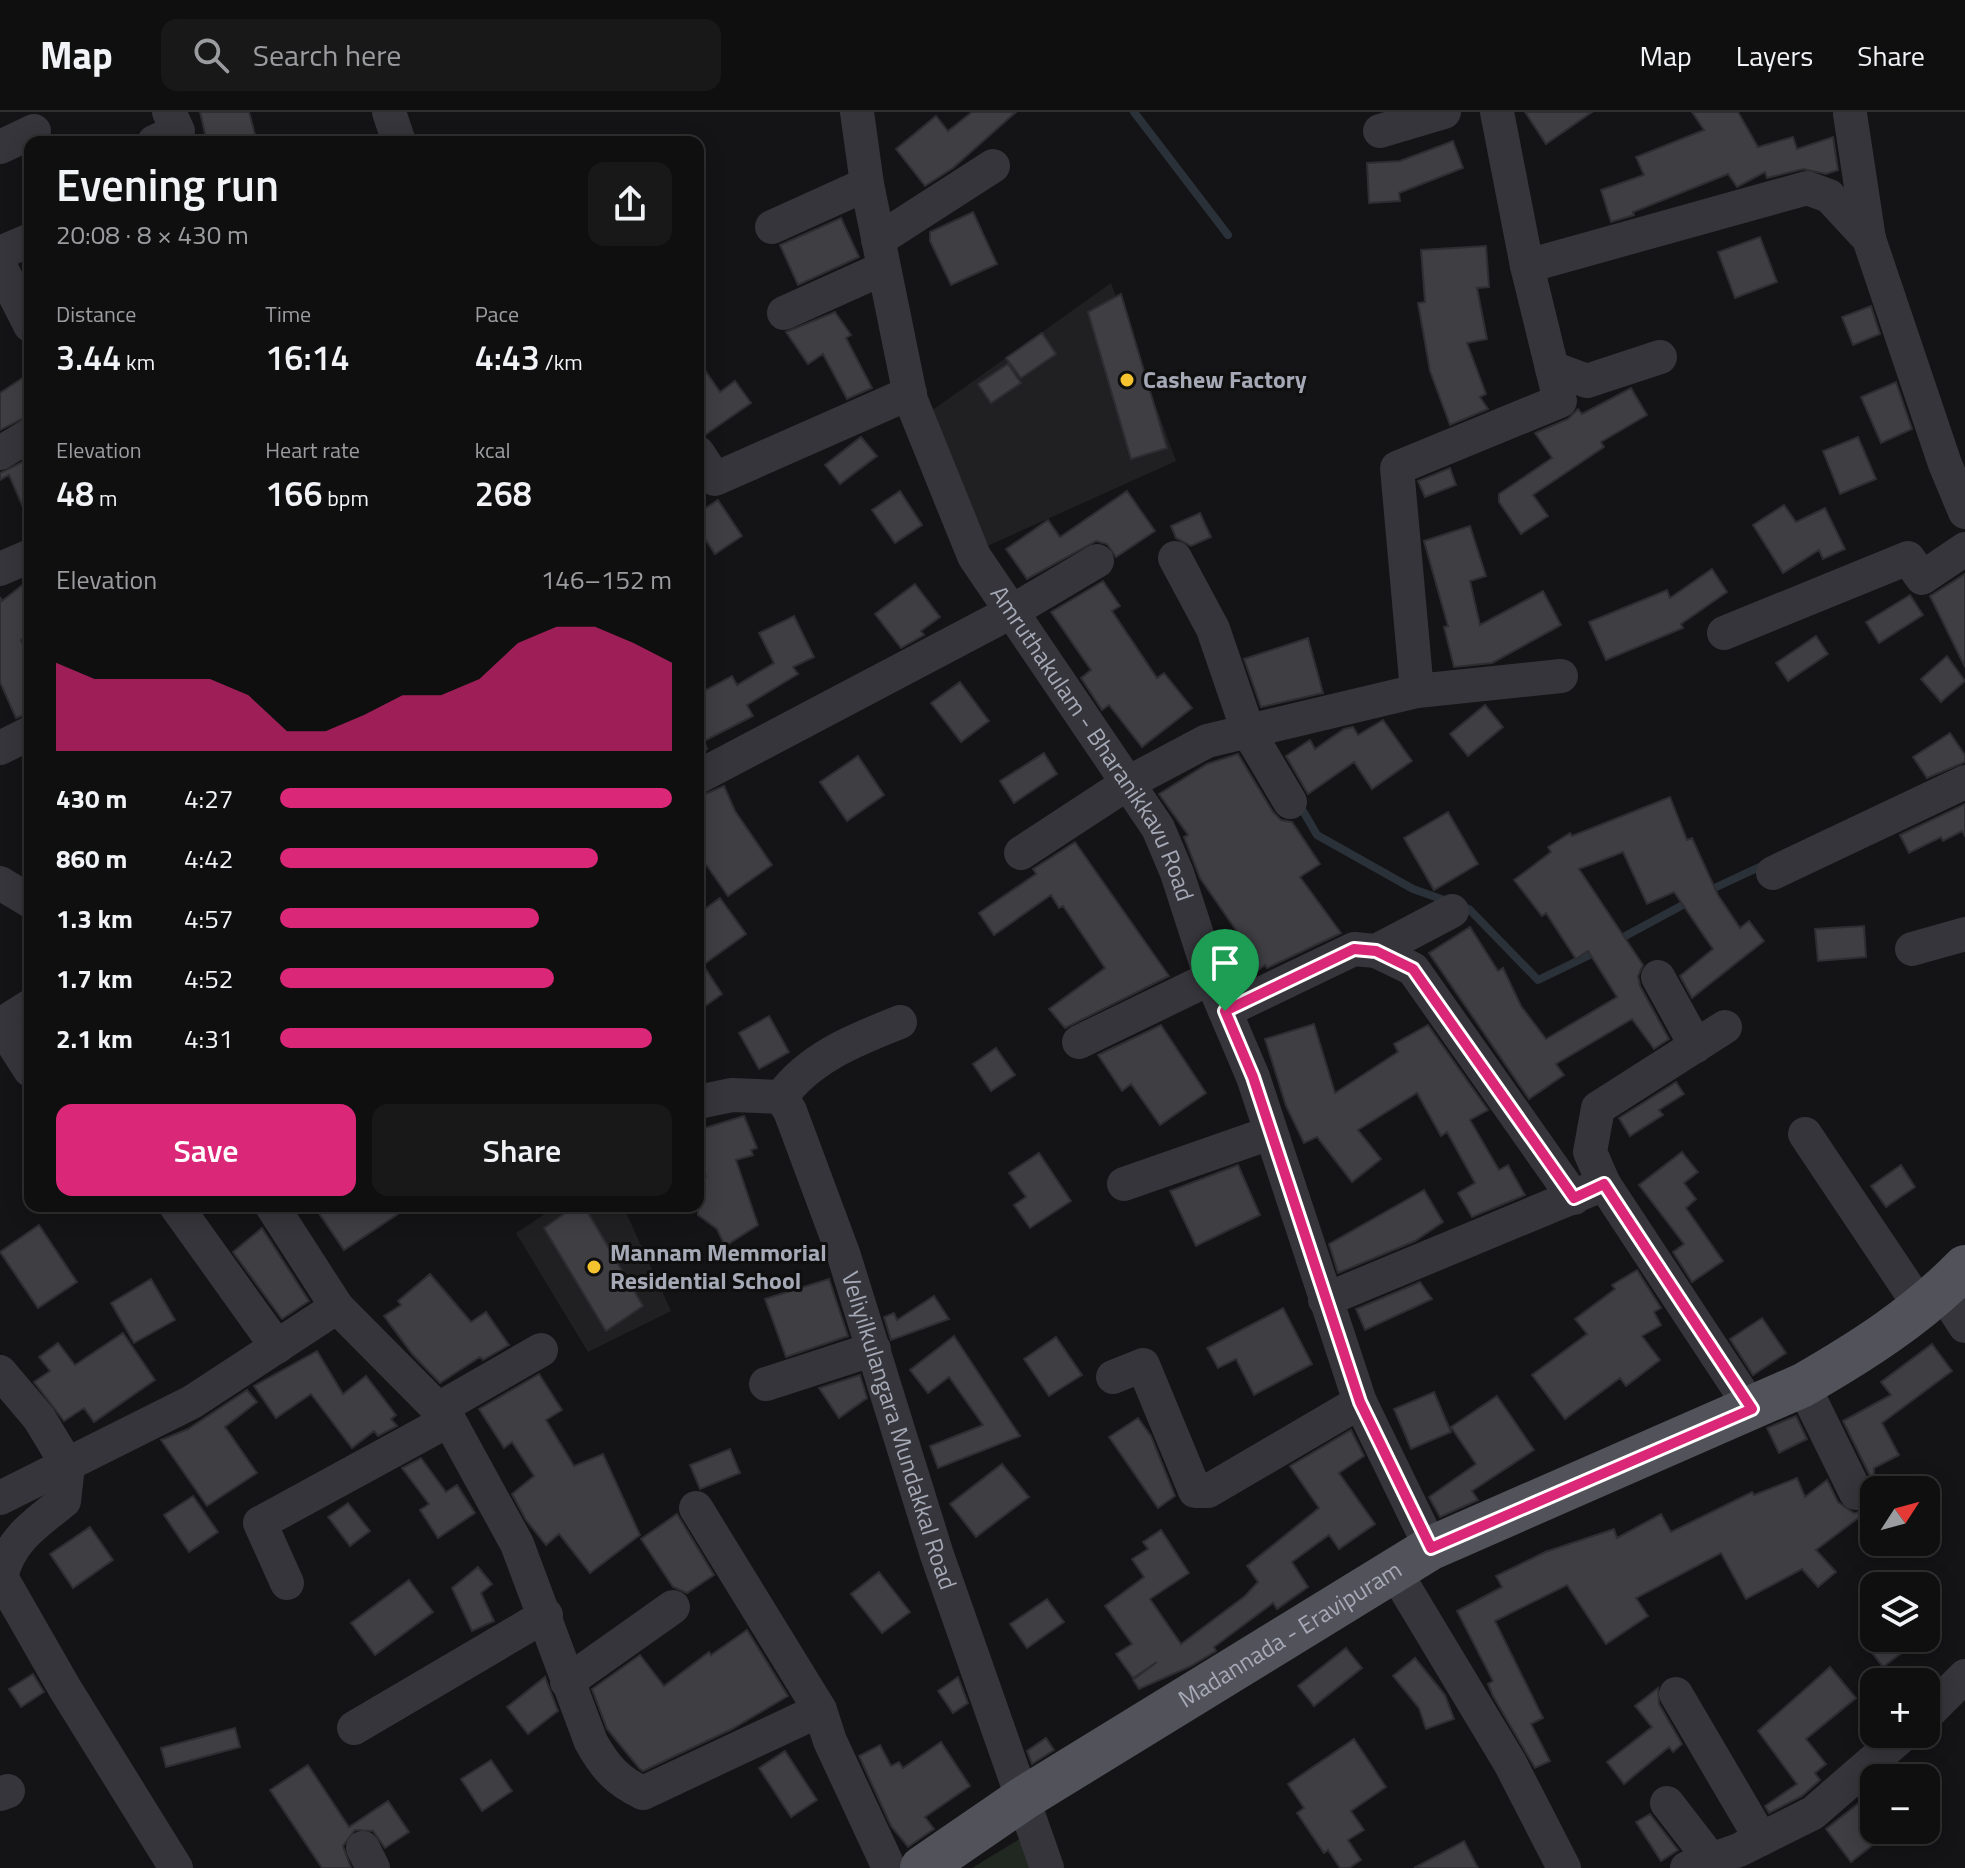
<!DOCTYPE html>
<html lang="en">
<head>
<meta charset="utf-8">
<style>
	:root { --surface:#0f0f10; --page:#181819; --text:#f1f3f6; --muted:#9b9c9f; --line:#2f2f30; --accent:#db2777 }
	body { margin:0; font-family:"Titillium Web",sans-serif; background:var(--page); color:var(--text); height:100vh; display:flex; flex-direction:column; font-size:30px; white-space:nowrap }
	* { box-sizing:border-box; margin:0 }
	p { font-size:26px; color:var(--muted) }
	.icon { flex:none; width:44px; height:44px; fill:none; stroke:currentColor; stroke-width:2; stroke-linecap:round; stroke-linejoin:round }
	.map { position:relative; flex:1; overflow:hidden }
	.panel { position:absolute; left:24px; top:24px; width:680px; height:1076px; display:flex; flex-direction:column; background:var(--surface); border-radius:16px; box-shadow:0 4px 20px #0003,0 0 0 2px var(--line) }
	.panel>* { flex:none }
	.needle { width:52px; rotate:54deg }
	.tools { position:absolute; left:1860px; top:1364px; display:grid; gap:16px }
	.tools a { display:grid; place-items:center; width:80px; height:80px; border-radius:16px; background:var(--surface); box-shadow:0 4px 20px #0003,0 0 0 2px var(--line); font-size:40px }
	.pin { position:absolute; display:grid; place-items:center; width:68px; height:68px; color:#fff; margin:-82px -34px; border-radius:50% 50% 50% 0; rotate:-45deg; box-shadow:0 0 8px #0007 }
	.pin .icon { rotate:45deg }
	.round { display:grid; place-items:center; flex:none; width:84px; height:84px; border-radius:16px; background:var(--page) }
	.overview { display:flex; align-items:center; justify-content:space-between; height:136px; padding:0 32px }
	h1 { font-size:44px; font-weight:600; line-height:60px }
	.stats { display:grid; grid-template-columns:repeat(3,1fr); gap:12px; height:136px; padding:8px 32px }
	.stats div { display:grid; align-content:center }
	.stats b { font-size:34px; font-weight:600 }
	.stats small { font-size:22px; font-weight:400 }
	.stats p { font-size:22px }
	.chart { height:224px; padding:16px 32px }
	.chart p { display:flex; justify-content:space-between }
	.chart svg { width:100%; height:144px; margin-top:8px; fill:var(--accent); opacity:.7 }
	.primary-button { display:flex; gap:16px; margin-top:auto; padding:16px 32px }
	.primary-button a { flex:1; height:92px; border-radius:16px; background:var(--accent); color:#fff; font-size:32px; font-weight:600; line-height:92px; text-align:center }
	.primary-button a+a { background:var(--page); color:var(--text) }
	ul { padding:0 32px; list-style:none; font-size:26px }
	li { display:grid; grid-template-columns:128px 96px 1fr; align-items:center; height:60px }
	li i { height:20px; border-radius:10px; background:var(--accent) }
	header { display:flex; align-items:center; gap:48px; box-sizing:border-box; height:112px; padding:0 40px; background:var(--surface); border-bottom:2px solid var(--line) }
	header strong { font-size:38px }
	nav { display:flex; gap:44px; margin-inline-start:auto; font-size:28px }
	.search { width:560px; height:72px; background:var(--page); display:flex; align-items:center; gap:20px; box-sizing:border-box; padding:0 28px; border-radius:16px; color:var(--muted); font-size:30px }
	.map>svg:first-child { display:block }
	.built { fill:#202022 }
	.green { fill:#202821 }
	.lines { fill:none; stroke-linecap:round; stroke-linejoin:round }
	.stream { stroke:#2a3139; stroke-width:8 }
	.building { fill:#3e3e43; stroke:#2e2e32; stroke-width:2 }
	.minor { stroke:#35353b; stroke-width:34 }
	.major { stroke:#51525a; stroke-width:44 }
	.route-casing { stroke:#fff; stroke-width:16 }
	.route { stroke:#db2777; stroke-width:10 }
	.poi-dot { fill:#f4c32d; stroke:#0f0f10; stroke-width:3 }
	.labels { text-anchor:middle; stroke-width:6; stroke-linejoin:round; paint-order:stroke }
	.poi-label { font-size:24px; font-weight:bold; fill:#a5a9b6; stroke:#0f0f10; text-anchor:start }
	.street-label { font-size:24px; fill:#a5a9b6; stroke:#0f0f10 }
</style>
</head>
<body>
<header>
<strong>Map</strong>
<div class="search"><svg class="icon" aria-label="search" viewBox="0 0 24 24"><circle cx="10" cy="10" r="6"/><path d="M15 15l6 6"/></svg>Search here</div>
<nav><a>Map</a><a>Layers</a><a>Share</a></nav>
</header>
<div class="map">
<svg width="1965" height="1756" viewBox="0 0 1965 1756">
	<rect width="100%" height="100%" fill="#141416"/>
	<path class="built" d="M1111 171 1176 349 983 436 927 302Z
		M557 1094H623L671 1199 588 1240 516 1121Z"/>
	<path class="green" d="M1026 1723 1047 1756H972Z"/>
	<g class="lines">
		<path class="stream" d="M1134 0 1228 123
			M1299 692 1317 723 1413 777 1447 789
			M1708 779 1768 751
			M1460 794 1469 797 1538 868 1598 839
			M1616 829 1692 788"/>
	</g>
	<path class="building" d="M200 0H249L257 30H207Z
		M972 0H1016L953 56 925 74 896 37 936 4 948 19Z
		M1525 0H1592L1546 32Z
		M1692 0H1738L1758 35 1793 25 1797 37 1833 25 1838 58 1826 62 1803 57 1767 66 1765 60 1737 75 1728 62 1633 100 1634 103 1611 110 1601 78 1644 63 1636 45 1704 18Z
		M1453 29 1463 56 1399 81 1400 89 1369 91 1367 51 1400 49Z
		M973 100 997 152 951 173 930 129V120Z
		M841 106 859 145 798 173 780 133Z
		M1760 125 1777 170 1735 186 1718 140Z
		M1486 134 1489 175 1477 176 1487 227 1467 231 1486 282 1480 285 1488 297 1450 313 1430 259 1418 191 1425 190 1421 138Z
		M1121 182 1167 336 1131 347 1088 200Z
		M1871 194 1880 222 1853 233 1842 205Z
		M835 200 851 223 846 226 872 276 847 287 823 242 808 252 786 220Z
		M1042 221 1056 242 1021 266 1006 246Z
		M698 248 720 280 735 269 751 291 705 323 698 321Z
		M1008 252 1021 271 991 291 978 272Z
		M30 261V303L0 318V281Z
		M1896 270 1912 317 1881 331 1861 285Z
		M1631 276 1647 303 1601 330 1604 335 1533 383 1548 404 1521 422 1499 390V382L1552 346 1535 321 1568 307 1578 297 1582 302Z
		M861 325 877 344 840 372 825 353Z
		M1858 325 1876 367 1840 382 1823 339Z
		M30 346V411L9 363 0 368V361Z
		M1450 356 1456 373 1425 385 1418 369Z
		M900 379 922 413 895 431 872 398Z
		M1127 379 1155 419 1116 445 1107 432 1096 429 1027 467 1006 437 1048 408 1060 425Z
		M718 388 742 424 715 442 698 416V401Z
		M1784 393 1796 410 1825 396 1845 437 1823 447 1819 438 1783 461 1753 413Z
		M1200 401 1211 425 1191 434 1176 426 1171 414Z
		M1470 414 1486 464 1470 469 1480 513 1543 479 1561 513 1492 551 1454 555 1444 515 1448 514 1424 429Z
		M1712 457 1727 480 1681 512 1683 516 1606 548 1589 510 1667 478 1670 486Z
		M1965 462V555L1930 484Z
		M30 467V521L21 528 30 548V601L16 606 0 570V485L2 489Z
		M1103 469 1120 494 1112 499 1157 566 1164 561 1192 596 1142 635 1109 593 1102 598 1081 566 1091 558 1051 500Z
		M915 472 940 505 921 519 924 523 901 536 875 502Z
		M1910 483 1923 503 1879 531 1866 510Z
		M794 504 814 545 793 555 798 562 747 593 753 604 704 629 707 637 698 642V582L732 564 737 573 774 551 759 521Z
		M1816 524 1828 542 1788 569 1776 551Z
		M1308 526 1323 581 1261 595 1244 547Z
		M1947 544 1965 569 1941 590 1921 567Z
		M960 570 989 609 961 630 931 591Z
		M1485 593 1503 615 1468 644 1450 622Z
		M1383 608 1412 649 1372 677 1354 650 1308 682 1286 644 1310 628 1315 637 1344 617 1353 615 1358 623Z
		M1950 621 1965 643V650L1927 666 1913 645Z
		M1044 641 1057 662 1014 691 1000 669Z
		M1238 642 1273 700 1281 708 1292 710 1320 752 1300 765 1341 821 1267 856 1265 853 1247 866 1225 836 1240 824 1200 766 1184 725 1188 723 1159 682 1207 652Z
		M858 644 884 683 847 709 820 670Z
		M724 674 735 699 772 753 728 784 698 741V685Z
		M1670 685 1687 728 1692 726 1718 783 1740 816 1749 809 1764 829 1692 886 1680 864 1713 837 1674 780 1647 792 1623 740 1579 757 1643 853 1638 864 1640 874 1669 927 1654 937 1632 907 1556 952 1564 963 1529 987 1429 841 1470 815 1498 859 1503 856 1521 894 1546 927 1617 885 1588 839 1576 847 1546 801 1542 804 1514 768 1551 740 1548 735 1570 721 1572 724Z
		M1965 692V724L1962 719 1943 729 1941 725 1909 741 1900 723Z
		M1448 700 1478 752 1434 778 1404 726Z
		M1075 730 1169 864 1065 916 1049 897 1105 856 1063 794 1059 796 1051 783 994 823 979 801 1036 762 1033 757Z
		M720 786 746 822 703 853 722 882 698 899V802Z
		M1864 814 1866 845 1818 849 1815 817Z
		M769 904 789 940 759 957 739 921Z
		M1314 912 1335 981 1398 940 1394 932 1428 913 1488 998 1470 1008 1499 1058 1508 1053 1525 1083 1472 1105 1458 1081 1475 1071 1447 1020 1441 1024 1417 981 1358 1018 1381 1047 1352 1070 1317 1025 1304 1031 1286 994 1265 927Z
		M1161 913 1206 981 1160 1013 1131 972 1122 979 1098 943Z
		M996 936 1015 963 991 979 973 952Z
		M1676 970 1684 982 1659 998 1663 1003 1630 1024 1619 1006Z
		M744 1004 757 1036 751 1038 753 1043 736 1048 758 1113 725 1134 717 1117 698 1103V1068L706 1065 698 1039V1018Z
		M1682 1040 1698 1060 1684 1071 1696 1087 1686 1096 1723 1149 1692 1170 1673 1140 1684 1132 1639 1073Z
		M1039 1041 1071 1089 1030 1116 1014 1093 1026 1085 1009 1061Z
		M1238 1053 1260 1103 1196 1134 1170 1079Z
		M1901 1053 1915 1075 1886 1095 1871 1074Z
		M1424 1078 1443 1110 1415 1129 1338 1161 1329 1132Z
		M314 1094H410L344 1138Z
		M575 1094H584L643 1194 606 1219 544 1116Z
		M39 1113 77 1170 38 1196 0 1140Z
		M262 1116 309 1189 282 1207 233 1140Z
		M1637 1158 1661 1196 1654 1200 1661 1213 1642 1224 1660 1248 1626 1274 1620 1266 1565 1307 1532 1263 1587 1222 1575 1207 1615 1177 1612 1173Z
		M430 1162 471 1210 486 1200 509 1233 483 1248 480 1245 440 1271 413 1243 384 1204 401 1193 398 1189Z
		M151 1167 175 1208 134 1231 111 1191Z
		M829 1167 848 1224 786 1245 765 1187Z
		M1420 1170 1432 1187 1365 1218 1356 1197Z
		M934 1184 949 1207 891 1228 884 1205 894 1201 897 1208Z
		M1283 1196 1312 1252 1254 1283 1236 1247 1218 1256 1207 1236Z
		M1762 1206 1786 1241 1753 1263 1730 1227Z
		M123 1221 155 1268 94 1310 84 1296 64 1309 34 1270 50 1259 39 1245 58 1231 75 1253Z
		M954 1224 1020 1324 938 1356 930 1334 983 1313 949 1265 928 1281 910 1258Z
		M1056 1225 1082 1263 1049 1284 1024 1247Z
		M1932 1232 1952 1259 1882 1311 1899 1343 1874 1356V1372L1843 1309 1891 1283 1881 1270Z
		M317 1239 343 1282 366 1264 396 1303 391 1307 397 1314 378 1324 374 1319 352 1336 311 1282 276 1306 254 1274Z
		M539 1262 562 1298 546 1308 574 1354 603 1342 640 1423 590 1461 559 1422 546 1433 526 1408 512 1382 534 1364 512 1330 504 1336 479 1297Z
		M860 1263 867 1286 839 1306 819 1276Z
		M247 1278 257 1290 225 1315 257 1361 207 1394 161 1328 188 1317Z
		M1434 1280 1451 1320 1411 1337 1394 1297Z
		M1497 1284 1534 1338 1472 1379 1478 1388 1440 1405 1429 1385 1476 1352 1451 1315Z
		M1796 1304 1807 1327 1779 1341 1767 1316Z
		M1138 1306 1151 1324 1175 1384 1158 1396 1109 1325Z
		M1351 1318 1364 1344 1339 1361 1375 1412 1339 1437 1329 1423 1292 1450 1308 1475 1277 1497 1273 1491 1214 1535 1216 1539 1191 1554 1139 1577 1133 1568 1157 1550 1133 1566 1116 1542 1132 1532 1105 1494 1144 1465 1132 1447 1148 1437 1143 1430 1161 1418 1189 1461 1150 1487 1181 1532 1245 1484 1258 1470 1247 1454 1319 1396 1290 1354Z
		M730 1337 740 1361 700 1377 690 1353Z
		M421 1346 446 1380 457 1373 475 1401 438 1426 420 1398 429 1392 402 1356Z
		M1002 1352 1029 1385 976 1425 950 1392Z
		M1797 1366 1805 1385 1827 1368 1838 1390 1854 1401 1865 1399 1874 1388V1394L1816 1438 1836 1460 1818 1475 1802 1457 1746 1487 1721 1441 1636 1486 1648 1504 1606 1532 1567 1473 1495 1509 1543 1606 1531 1612 1550 1649 1535 1656 1493 1584 1488 1572 1493 1569 1457 1499 1502 1475 1496 1464 1545 1440 1614 1417 1617 1426 1661 1402 1671 1420 1752 1380 1754 1383Z
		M193 1384 218 1420 189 1440 164 1403Z
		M348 1391 370 1419 350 1434 328 1405Z
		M677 1402 714 1463 687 1481 673 1475 641 1427Z
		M90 1415 113 1448 73 1476 50 1442Z
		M478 1455 492 1472 481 1481 494 1509 472 1519 452 1476Z
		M879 1460 910 1500 882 1521 851 1482Z
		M409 1468 433 1500 375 1543 351 1511Z
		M1047 1487 1064 1510 1027 1536 1010 1512Z
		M747 1518 788 1584 732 1617 643 1659 639 1656 607 1617 592 1577 640 1543 664 1574 709 1540 711 1543Z
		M1861 1526H1921L1883 1555Z
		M1346 1536 1362 1556 1314 1594 1298 1574Z
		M1415 1546 1445 1583 1454 1607 1426 1617 1419 1596 1393 1564Z
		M1830 1555 1856 1586 1806 1627 1826 1652 1815 1661 1820 1668 1802 1684 1769 1701 1765 1694 1797 1672 1758 1619Z
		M33 1562 44 1580 21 1595 9 1577Z
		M545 1565 558 1599 528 1622 507 1595Z
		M958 1565 968 1591 953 1601 938 1579Z
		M1658 1576 1659 1592 1682 1632 1673 1640 1669 1635 1624 1672 1607 1650 1652 1615 1635 1594Z
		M235 1616 240 1635 166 1655 161 1636Z
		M1046 1626 1054 1638 1032 1652 1027 1639Z
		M1354 1627 1386 1675 1351 1699 1364 1718 1348 1728 1361 1748 1349 1756H1340L1328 1738 1324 1741 1297 1701 1304 1696 1288 1672Z
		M941 1630 970 1674 925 1705 934 1717 908 1735 891 1714 859 1644 880 1633 891 1654 899 1650 903 1656Z
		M785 1639 817 1688 791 1705 759 1656Z
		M491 1648 512 1679 482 1699 461 1667Z
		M308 1653 349 1715 388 1689 409 1720 385 1736 373 1719 355 1718 343 1734 351 1756H322L270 1678Z
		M1874 1679V1732L1851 1750 1826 1717Z
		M1650 1702 1678 1738 1661 1749 1636 1710Z
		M1464 1729 1478 1756H1414Z"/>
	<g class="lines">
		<g class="minor">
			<path d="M389 0 399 30"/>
			<path id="s1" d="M857 0 867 72 911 288 974 444 1158 716 1177 761 1211 866 1253 965 1360 1290 1431 1436"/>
			<path d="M1497 0 1527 154 1807 76 1829 84 1869 127 1945 352 1965 400"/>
			<path d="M1850 2 1869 127"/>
			<path d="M1380 19 1444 0"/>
			<path d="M154 30 178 19 169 0"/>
			<path d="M0 35 34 19"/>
			<path d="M772 115 867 72"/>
			<path d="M878 128 993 54"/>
			<path d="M0 141 30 128"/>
			<path d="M0 154 30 213"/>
			<path d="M784 201 884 156"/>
			<path d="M1552 256 1587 269 1660 245"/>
			<path d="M0 341 30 323"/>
			<path d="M698 341 715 367 910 281"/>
			<path d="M1175 446 1213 517 1248 619 1290 690"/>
			<path d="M0 457 30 444"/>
			<path d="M1724 521 1908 446 1922 466 1965 437"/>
			<path d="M1417 579 1561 564"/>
			<path d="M0 636 30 621"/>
			<path d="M698 665 1011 500 1097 449"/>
			<path d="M1021 741 1128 671 1207 629 1417 579 1397 356 1560 289 1527 154"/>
			<path d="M1773 761 1965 670"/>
			<path d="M0 771 30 789"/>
			<path d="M1912 837 1965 822"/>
			<path d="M1376 839 1452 799"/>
			<path d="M1658 865 1696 934"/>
			<path d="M1225 899 1354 837 1376 839 1413 857 1574 1086"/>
			<path d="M0 913 30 894"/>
			<path d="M1 913 30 958"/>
			<path d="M1079 930 1211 866"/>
			<path d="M781 985C810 945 855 928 900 910"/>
			<path id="s2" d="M698 990 732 983 781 985 790 999 844 1144 937 1443 1047 1756"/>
			<path d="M1805 1022 1922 1197"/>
			<path d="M1124 1072 1270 1021"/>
			<path d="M1604 1072 1590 1040 1598 996 1725 915"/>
			<path d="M176 1094 277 1235"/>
			<path d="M272 1094 337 1195 449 1308 517 1432 591 1630C605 1655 617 1669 643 1681L820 1598 830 1629 889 1756"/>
			<path d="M1942 1178 1965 1214"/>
			<path d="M1325 1188 1604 1072 1752 1297"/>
			<path d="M0 1260 39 1306 68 1354 64 1389C35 1412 10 1428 1 1465L64 1575 176 1756"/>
			<path d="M1113 1265 1143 1253 1195 1379H1208L1360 1290"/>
			<path d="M766 1272 874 1237"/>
			<path d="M1803 1273 1856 1381"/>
			<path d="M440 1296 541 1238"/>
			<path d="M0 1386 192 1290 337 1195"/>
			<path d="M696 1396 820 1598"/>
			<path d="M1394 1458 1510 1651 1564 1756"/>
			<path d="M287 1471 260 1411 449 1308"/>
			<path d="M567 1570 673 1495"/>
			<path d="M1676 1582 1761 1727"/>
			<path d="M1926 1603 1965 1564"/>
			<path d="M354 1616 546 1503"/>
			<path d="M0 1682 8 1679"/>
			<path d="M1667 1691 1711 1748"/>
			<path d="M363 1736 373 1756"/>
			<path d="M1687 1756 1739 1738 1813 1701 1904 1622"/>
		</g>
		<path class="major" id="s3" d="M922 1756 1024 1686 1431 1436 1803 1273C1862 1239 1917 1204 1965 1155"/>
	</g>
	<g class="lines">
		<g class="route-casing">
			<path id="route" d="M1354 837 1376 839 1413 857 1574 1086 1604 1072 1752 1297 1431 1436 1360 1290 1253 965 1225 899Z"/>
		</g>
		<use href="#route" class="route"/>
	</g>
	<g class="poi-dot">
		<circle cx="1127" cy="268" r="8"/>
		<circle cx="594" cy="1155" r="8"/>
	</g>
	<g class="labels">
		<g class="poi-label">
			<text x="1143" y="276">Cashew Factory</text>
			<text x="610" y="1149">Mannam Memmorial<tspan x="610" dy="28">Residential School</tspan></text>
		</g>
		<g class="street-label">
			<text dy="8" stroke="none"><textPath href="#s1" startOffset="684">Amruthakulam - Bharanikkavu Road</textPath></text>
			<text dy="8" stroke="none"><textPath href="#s2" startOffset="438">Veliyilkulangara Mundakkal Road</textPath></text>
			<text dy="8" stroke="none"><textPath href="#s3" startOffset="436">Madannada - Eravipuram</textPath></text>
		</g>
	</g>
</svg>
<div class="tools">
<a><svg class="needle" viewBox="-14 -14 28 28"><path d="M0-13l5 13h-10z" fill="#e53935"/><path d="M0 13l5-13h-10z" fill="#9b9c9f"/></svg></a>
<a><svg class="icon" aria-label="layers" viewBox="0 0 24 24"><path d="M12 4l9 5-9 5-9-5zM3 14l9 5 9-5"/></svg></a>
<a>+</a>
<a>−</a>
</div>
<div class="pin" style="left:1225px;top:899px;background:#1e9e55"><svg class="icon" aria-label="arrive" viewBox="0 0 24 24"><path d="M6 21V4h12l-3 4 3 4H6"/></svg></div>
<section class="panel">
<div class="overview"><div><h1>Evening run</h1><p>20:08 · 8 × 430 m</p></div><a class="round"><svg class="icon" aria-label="share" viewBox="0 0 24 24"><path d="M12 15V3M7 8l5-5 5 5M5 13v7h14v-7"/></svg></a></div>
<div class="stats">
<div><p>Distance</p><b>3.44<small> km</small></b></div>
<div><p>Time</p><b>16:14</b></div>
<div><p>Pace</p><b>4:43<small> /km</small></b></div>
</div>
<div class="stats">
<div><p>Elevation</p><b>48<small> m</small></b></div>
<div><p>Heart rate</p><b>166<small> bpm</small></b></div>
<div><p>kcal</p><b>268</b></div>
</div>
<div class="chart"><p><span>Elevation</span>146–152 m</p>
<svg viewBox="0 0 160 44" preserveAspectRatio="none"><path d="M0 44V17L10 22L20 22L30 22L40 22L50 27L60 38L70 38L80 33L90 27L100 27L110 22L120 11L130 6L140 6L150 11L160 17V44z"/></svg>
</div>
<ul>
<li><b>430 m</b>4:27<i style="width:100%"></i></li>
<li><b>860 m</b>4:42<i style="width:81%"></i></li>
<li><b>1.3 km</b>4:57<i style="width:66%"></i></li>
<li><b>1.7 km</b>4:52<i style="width:70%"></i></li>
<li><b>2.1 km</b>4:31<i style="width:95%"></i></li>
</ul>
<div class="primary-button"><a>Save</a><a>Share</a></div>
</section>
</div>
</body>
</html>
